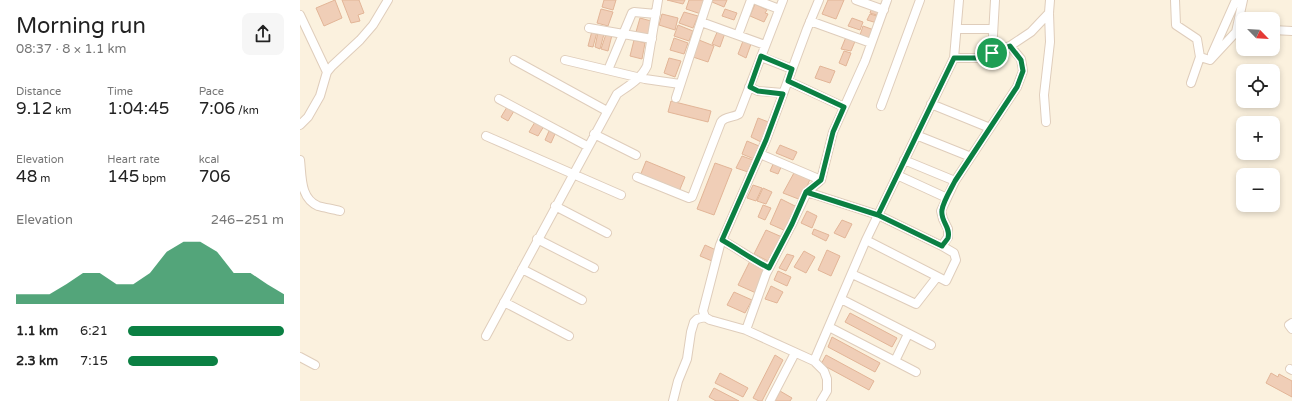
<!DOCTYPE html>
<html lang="en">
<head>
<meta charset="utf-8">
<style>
	:root { --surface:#fff; --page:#f6f6f6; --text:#222; --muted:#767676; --accent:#0b8043 }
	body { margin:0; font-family:"Varela Round",sans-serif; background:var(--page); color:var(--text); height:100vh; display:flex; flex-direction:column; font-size:15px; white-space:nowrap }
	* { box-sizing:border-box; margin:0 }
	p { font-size:13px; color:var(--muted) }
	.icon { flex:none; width:22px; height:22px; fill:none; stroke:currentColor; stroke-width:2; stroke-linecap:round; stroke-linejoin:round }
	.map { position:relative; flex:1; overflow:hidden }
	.sheet { display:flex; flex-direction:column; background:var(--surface); width:300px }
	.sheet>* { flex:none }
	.needle { width:26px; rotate:115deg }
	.fabs { position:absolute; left:936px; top:12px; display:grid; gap:8px }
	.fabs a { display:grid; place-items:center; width:44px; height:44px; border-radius:8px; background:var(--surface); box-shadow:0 2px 6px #0003; font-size:20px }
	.pin { position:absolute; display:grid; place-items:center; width:34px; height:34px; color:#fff; margin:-17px; border:2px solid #fff; border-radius:50%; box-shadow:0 1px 4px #0007 }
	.round { display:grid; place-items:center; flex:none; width:42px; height:42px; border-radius:8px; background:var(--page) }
	.overview { display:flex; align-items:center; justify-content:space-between; height:68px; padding:0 16px }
	h1 { font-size:22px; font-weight:600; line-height:30px }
	.figures { display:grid; grid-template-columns:repeat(3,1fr); gap:6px; height:68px; padding:4px 16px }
	.figures div { display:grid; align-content:center }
	.figures b { font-size:17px; font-weight:600 }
	.figures small { font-size:11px; font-weight:400 }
	.figures p { font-size:11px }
	.chart { height:112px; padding:8px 16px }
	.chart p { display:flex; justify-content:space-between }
	.chart svg { width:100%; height:72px; margin-top:4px; fill:var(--accent); opacity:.7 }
	ul { padding:0 16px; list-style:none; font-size:13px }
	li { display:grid; grid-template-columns:64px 48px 1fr; align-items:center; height:30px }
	li i { height:10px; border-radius:5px; background:var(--accent) }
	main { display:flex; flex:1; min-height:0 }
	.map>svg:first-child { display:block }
	.building { fill:#f0ceb7; stroke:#e2b597 }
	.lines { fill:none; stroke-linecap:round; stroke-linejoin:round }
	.minor-casing { stroke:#dfcdbb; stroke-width:10 }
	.minor { stroke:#fff; stroke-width:8 }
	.route-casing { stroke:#fff; stroke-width:8 }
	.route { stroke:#0b8043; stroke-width:5 }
</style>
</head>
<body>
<main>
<section class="sheet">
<div class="overview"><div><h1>Morning run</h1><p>08:37 · 8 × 1.1 km</p></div><a class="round"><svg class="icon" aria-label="share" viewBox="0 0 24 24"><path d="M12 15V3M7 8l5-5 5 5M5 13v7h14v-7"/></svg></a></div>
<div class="figures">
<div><p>Distance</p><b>9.12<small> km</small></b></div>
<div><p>Time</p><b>1:04:45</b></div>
<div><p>Pace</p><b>7:06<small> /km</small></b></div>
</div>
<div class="figures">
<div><p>Elevation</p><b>48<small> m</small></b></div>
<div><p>Heart rate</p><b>145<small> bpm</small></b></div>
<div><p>kcal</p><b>706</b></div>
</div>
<div class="chart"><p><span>Elevation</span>246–251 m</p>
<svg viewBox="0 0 160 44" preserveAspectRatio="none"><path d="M0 44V38L10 38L20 38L30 32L40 25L50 25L60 32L70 32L80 25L90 12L100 6L110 6L120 12L130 25L140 25L150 32L160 38V44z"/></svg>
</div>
<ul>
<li><b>1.1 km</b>6:21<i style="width:100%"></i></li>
<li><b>2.3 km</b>7:15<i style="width:58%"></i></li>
</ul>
</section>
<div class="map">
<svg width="992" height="401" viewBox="0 0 992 401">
	<rect width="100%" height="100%" fill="#fbf1de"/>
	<path class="building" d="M35 0 42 18 24 26 16 8Z
		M42 0H59L64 13 58 15 60 21 51 23Z
		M304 0H316L313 10 302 7Z
		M367 0H385L383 4Z
		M389 0H406L401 14 386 9Z
		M413 0H427L424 7 412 2Z
		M528 0H544L536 19 522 14Z
		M455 4 467 10 465 13 468 14 464 22 450 16Z
		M572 7 581 11 580 16 570 13Z
		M301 9 313 12 308 26 297 23Z
		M425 9 437 13 434 20 422 16Z
		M384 12 398 16 393 28 379 23Z
		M362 14 378 18 375 30 359 25Z
		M570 14 580 17 577 23 567 20Z
		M340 18 351 21 348 36 336 32Z
		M552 18 563 22 560 30 548 26Z
		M378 25 393 31 389 41 374 36Z
		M563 26 574 30 570 39 560 35Z
		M418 30 425 33 420 47 412 44Z
		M292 31 297 32 293 47 288 46Z
		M298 32 304 34 300 49 295 47Z
		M306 34 312 35 308 51 301 49Z
		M546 37 556 39 551 51 541 49Z
		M374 38 388 43 384 54 370 50Z
		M334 40 345 43 342 59 330 56Z
		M399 40 414 46 408 62 393 57Z
		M443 41 451 44 446 58 438 54Z
		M544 51 551 53 546 66 539 63Z
		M369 58 381 61 375 77 364 73Z
		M520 66 535 71 530 83 515 78Z
		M371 101 411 111 408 122 368 112Z
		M207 107 214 111 208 121 201 117Z
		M458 118 471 123 463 143 451 137Z
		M235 122 244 126 238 136 229 132Z
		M249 131 255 134 251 143 245 140Z
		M447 141 459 146 454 159 442 154Z
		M480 145 497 152 493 160 476 153Z
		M442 156 453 160 448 172 436 168Z
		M346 161 385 177 378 194 340 176Z
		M474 162 482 165 478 174 470 171Z
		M415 163 432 169 414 215 397 209Z
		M495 171 511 177 501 200 483 193Z
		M453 185 462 188 456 201 447 198Z
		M463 188 472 192 466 204 457 201Z
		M481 199 497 207 486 231 470 224Z
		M463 205 471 208 465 220 458 217Z
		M507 211 517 216 512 228 501 223Z
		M542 220 552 224 545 238 534 233Z
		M514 229 529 235 526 241 512 234Z
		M466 230 482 237 470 262 454 254Z
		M405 245 416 250 412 261 400 256Z
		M527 250 540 256 531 276 518 270Z
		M504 251 515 257 506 273 494 267Z
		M487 254 494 256 486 271 479 268Z
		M450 261 467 269 456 293 438 285Z
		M478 271 491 277 487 286 474 280Z
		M471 286 483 292 477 303 465 299Z
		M434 292 452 300 445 313 427 305Z
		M550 313 597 338 592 347 545 322Z
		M532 337 580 363 575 372 528 347Z
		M475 355 483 360 462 401H459L453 398Z
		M526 355 574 381 569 390 521 364Z
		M420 373 448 388 443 397 415 383Z
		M971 373 978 377 979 374 992 381V397L966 383Z
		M414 388 439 401H416L409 397Z
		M480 391 492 398 490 401H475Z"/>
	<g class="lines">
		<g class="minor-casing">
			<path id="minor" d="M456 0 479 9
				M519 0 507 29 466 140 420 245 403 311 405 317 410 320 446 330 514 361 524 371 527 379V391L521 401
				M556 0 584 10
				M875 0 876 25 897 39 900 57
				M0 15 27 72
				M510 21 571 43
				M401 22 465 45
				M289 28 352 39
				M657 29H693
				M973 30 992 31
				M438 35 451 0
				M692 53 710 46
				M912 54 936 0
				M461 57 492 69
				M654 58 659 0
				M214 60 307 111
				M265 60 345 79 380 84
				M308 70 332 13 334 12 356 14
				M488 81 544 107
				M891 83 900 57 910 60 936 32 943 0
				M449 87 458 91 483 93
				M376 98 408 0
				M199 99 287 146
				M631 104 690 128
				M581 106 620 0
				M746 122 744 95 750 42 749 13 750 0
				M0 125 8 117 20 96 27 72 32 66 60 40 73 25 88 0
				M294 134 336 155
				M616 135 671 157
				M186 136 321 195
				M460 154 521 180
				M0 160C2 177 0 198 18 206 25 208 33 209 40 211
				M604 160 655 181
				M597 175 647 198
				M337 177 389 198 392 197 421 122C425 116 433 118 439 114L483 0
				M507 192 578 215 642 246 648 237V229L643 219 641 211 647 198 655 181 717 87 723 71 721 59 710 46 731 32 749 13
				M255 206 307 233
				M237 239 294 268
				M422 240C438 249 453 260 469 268
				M566 240 646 281 656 260 654 253 642 246
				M222 269 282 300
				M552 274 616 304 637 277
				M541 299 631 345
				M204 302 269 336
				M992 323 989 325 992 329
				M529 327 616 372
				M446 330 466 274 492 224 507 192 521 180 533 132 565 61 587 0
				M186 336 317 94C328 86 341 79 347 66L358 0
				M0 357 15 365
				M514 361 566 240 654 58H676L692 53 695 0
				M595 361 608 334
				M990 369 992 370
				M373 401 378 381 387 359 391 332 394 322 397 319 405 317
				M470 401 495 353"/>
		</g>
		<use href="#minor" class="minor"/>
	</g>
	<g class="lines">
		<g class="route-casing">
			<path id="route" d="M692 53 676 58H654L578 215 506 192 521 180 533 132 544 107 488 81 492 69 461 56 450 87 458 91 483 94 466 140 422 240C438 249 453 260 469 268L492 224 506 192 578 215 642 246C644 243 647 240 648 238 651 227 640 221 642 210 643 202 651 189 655 181L717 87 723 71 721 60 710 46 692 53"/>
		</g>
		<use href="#route" class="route"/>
	</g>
</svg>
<div class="fabs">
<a><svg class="needle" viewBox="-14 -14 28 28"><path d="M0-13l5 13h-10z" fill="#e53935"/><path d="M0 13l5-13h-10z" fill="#767676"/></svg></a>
<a><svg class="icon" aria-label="locate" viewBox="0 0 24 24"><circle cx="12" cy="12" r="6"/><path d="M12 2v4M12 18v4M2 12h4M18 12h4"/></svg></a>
<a>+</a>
<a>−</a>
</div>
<div class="pin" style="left:692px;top:53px;background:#1e9e55"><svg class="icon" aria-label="arrive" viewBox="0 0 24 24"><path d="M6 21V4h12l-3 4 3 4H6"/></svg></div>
</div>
</main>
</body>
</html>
